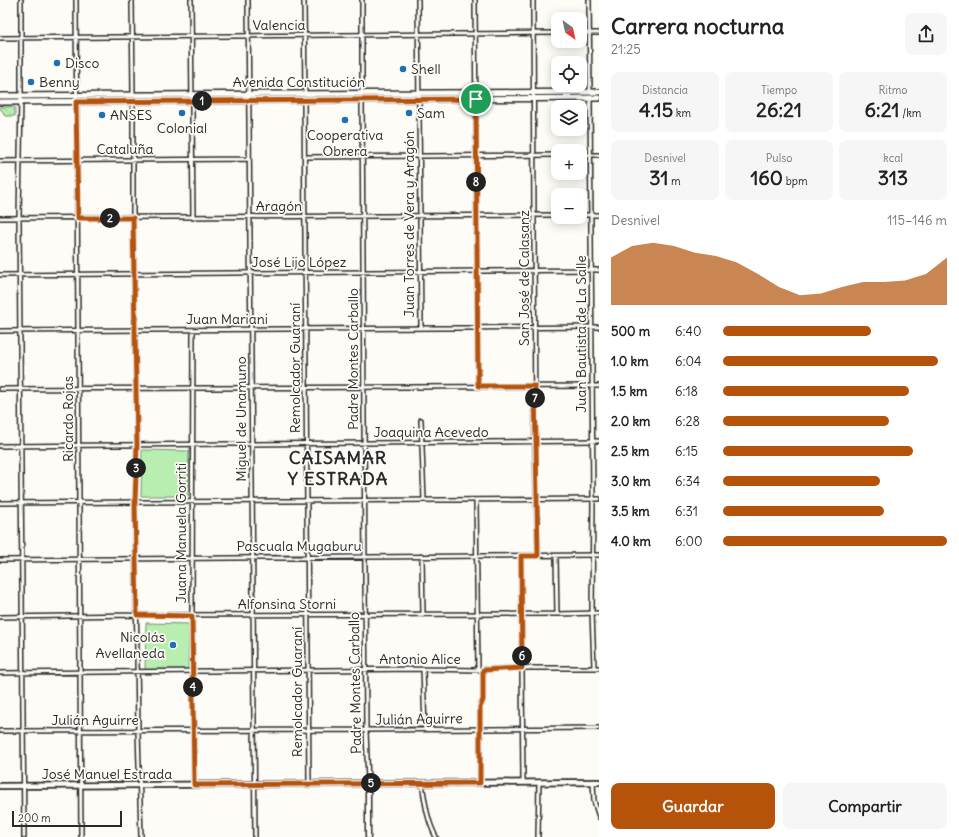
<!DOCTYPE html>
<html lang="es">
<head>
<meta charset="utf-8">
<style>
	:root { --surface:#fff; --page:#f6f6f6; --text:#222; --muted:#767676; --accent:#b45309 }
	body { margin:0; font-family:Delius,sans-serif; background:var(--page); color:var(--text); height:100vh; display:flex; flex-direction:column; font-size:15px; white-space:nowrap }
	* { box-sizing:border-box; margin:0 }
	p { font-size:13px; color:var(--muted) }
	.icon { flex:none; width:22px; height:22px; fill:none; stroke:currentColor; stroke-width:2; stroke-linecap:round; stroke-linejoin:round }
	.map { position:relative; flex:1; overflow:hidden }
	.sheet { display:flex; flex-direction:column; background:var(--surface); width:360px }
	.sheet>* { flex:none }
	.needle { width:26px; rotate:147deg }
	.tools { position:absolute; left:551px; top:12px; display:grid; gap:8px }
	.tools a { display:grid; place-items:center; width:36px; height:36px; border-radius:8px; background:var(--surface); box-shadow:0 2px 10px #0003; font-size:20px }
	.scale { position:absolute; left:12px; bottom:10px; width:110px; box-sizing:border-box; padding-left:4px; border:2px solid #2b2b2b; border-top:0; font-size:11px; line-height:14px; white-space:nowrap; color:#2b2b2b; -webkit-text-stroke:3px #fdfcf7; paint-order:stroke }
	.pin { position:absolute; display:grid; place-items:center; width:34px; height:34px; color:#fff; margin:-17px; border:2px solid #fff; border-radius:50%; box-shadow:0 1px 4px #0007 }
	.km { position:absolute; width:20px; height:20px; margin:-10px; border-radius:50%; background:#222; color:#fff; font-size:11px; line-height:20px; text-align:center }
	.round { display:grid; place-items:center; flex:none; width:42px; height:42px; border-radius:8px; background:var(--page) }
	.overview { display:flex; align-items:center; justify-content:space-between; height:68px; padding:0 12px }
	h1 { font-size:22px; font-weight:700; line-height:30px }
	.stats { display:grid; grid-template-columns:repeat(3,1fr); gap:6px; height:68px; padding:4px 12px }
	.stats div { display:grid; align-content:center; border-radius:8px; background:var(--page); text-align:center }
	.stats b { font-size:20px; font-weight:700 }
	.stats small { font-size:11px; font-weight:400 }
	.stats p { font-size:11px }
	.chart { height:112px; padding:8px 12px }
	.chart p { display:flex; justify-content:space-between }
	.chart svg { width:100%; height:72px; margin-top:4px; fill:var(--accent); opacity:.7 }
	.primary-button { display:flex; gap:8px; margin-top:auto; padding:8px 12px }
	.primary-button a { flex:1; height:46px; border-radius:8px; background:var(--accent); color:#fff; font-size:16px; font-weight:700; line-height:46px; text-align:center }
	.primary-button a+a { background:var(--page); color:var(--text) }
	ul { padding:0 12px; list-style:none; font-size:13px }
	li { display:grid; grid-template-columns:64px 48px 1fr; align-items:center; height:30px }
	li i { height:10px; border-radius:5px; background:var(--accent) }
	main { display:flex; flex:1; min-height:0 }
	.map>svg:first-child { display:block }
	.grass { fill:url(#grass-dots); stroke:#728d6e }
	.green { fill:#b8efb1; stroke:#728d6e }
	.lines { fill:none; stroke-linecap:round; stroke-linejoin:round }
	.minor-casing { stroke:#2b2b2b; stroke-width:6 }
	.tertiary-casing { stroke:#2b2b2b; stroke-width:7 }
	.secondary-casing { stroke:#2b2b2b; stroke-width:8 }
	.primary-casing { stroke:#2b2b2b; stroke-width:8 }
	.minor { stroke:#fdfcf7; stroke-width:3 }
	.tertiary { stroke:#fdfcf7; stroke-width:4 }
	.secondary { stroke:#fdfcf7; stroke-width:4.5 }
	.primary { stroke:#fdfcf7; stroke-width:5 }
	.route-casing { stroke:#fff; stroke-width:8 }
	.route { stroke:#b45309; stroke-width:5 }
	.poi-dot { fill:#1f6fb2; stroke:#fdfcf7; stroke-width:1.5 }
	.labels { text-anchor:middle; stroke-width:3.5; stroke-linejoin:round; paint-order:stroke }
	.street-label { font-size:14px; fill:#2b2b2b; stroke:#fdfcf7 }
	.poi-label { font-size:14px; fill:#2b2b2b; stroke:#fdfcf7; text-anchor:start }
	.district-label { font-size:18px; font-weight:bold; letter-spacing:1px; fill:#2b2b2b; stroke:#fdfcf7 }
</style>
</head>
<body>
<main>
<div class="map">
<svg width="599" height="837" viewBox="0 0 599 837">
	<defs>
		<pattern id="grass-dots" width="8" height="8" patternUnits="userSpaceOnUse"><rect width="8" height="8" fill="#b8efb1"/><path d="M2 2h.1M6 6h.1" fill="none" stroke="#9ecd98" stroke-width="1.8" stroke-linecap="round"/></pattern>
	</defs>
	<rect width="100%" height="100%" fill="#fdfcf7"/>
	<filter id="ink" filterUnits="userSpaceOnUse"><feTurbulence type="fractalNoise" baseFrequency=".025" numOctaves="2"/><feDisplacementMap in="SourceGraphic" scale="8" xChannelSelector="R" yChannelSelector="G"/><feConvolveMatrix kernelMatrix="1 2 1 2 8 2 1 2 1" color-interpolation-filters="sRGB"/></filter>
	<g filter="url(#ink)">
		<path class="grass" d="M0 107H15V116H5L2 110 0 109Z"/>
		<path class="green" d="M584 60V83H580V63H558V84H552V61Z
			M142 450 189 451 188 496H141Z
			M146 623 189 624 188 671H145Z"/>
		<g class="lines">
			<g class="minor-casing">
				<path id="minor" d="M21 0V96L19 218 24 837
					M76 0 81 837
					M132 0 133 95
					M191 0 193 218
					M248 0 255 837
					M304 0 305 94
					M362 0V94
					M418 0 421 328
					M475 0 478 387
					M533 0 535 442 538 556
					M589 0 590 92
					M580 33H599
					M0 38 558 33
					M590 98 593 499 592 613 594 668
					M304 100 309 784
					M362 100 366 730 368 783
					M133 101V217L137 445 135 502 138 731 141 837
					M580 155H599
					M305 157 558 155
					M0 161 249 159
					M580 215H599
					M0 218 558 215
					M0 275 599 270
					M193 330 192 616 194 785
					M0 331 599 327
					M0 389 599 386
					M421 420 424 500
					M0 446 599 441
					M476 500 478 670
					M0 503 599 499
					M422 556 423 615
					M521 556 523 782
					M556 556 557 614
					M0 560 599 555
					M0 617 137 615 557 614 599 613
					M423 669 425 729
					M0 673 423 669 478 670 522 668H599
					M0 731 366 730 599 728
					M593 782 594 801 599 817
					M422 783C425 802 427 820 436 837
					M480 783V707L483 700V670
					M538 837 539 782"/>
			</g>
			<g class="tertiary-casing">
				<path id="tertiary" d="M368 783V837"/>
			</g>
			<g class="secondary-casing">
				<path id="secondary" d="M0 786 599 782"/>
			</g>
			<g class="primary-casing">
				<path id="primary" d="M0 96 599 92
					M0 102 599 98"/>
			</g>
			<use href="#minor" class="minor"/>
			<use href="#tertiary" class="tertiary"/>
			<use href="#secondary" class="secondary"/>
			<use href="#primary" class="primary"/>
		</g>
	</g>
	<g class="lines" filter="url(#ink)">
		<g class="route-casing">
			<path id="route" d="M476 99 478 386H535L538 556H521L522 668 483 670V700L480 707V783L194 785 192 616 137 615 135 502 137 445 133 218H78L76 102Z"/>
		</g>
		<use href="#route" class="route"/>
	</g>
	<g class="poi-dot">
		<circle cx="57" cy="63" r="4"/>
		<circle cx="403" cy="69" r="4"/>
		<circle cx="31" cy="82" r="4"/>
		<circle cx="182" cy="113" r="4"/>
		<circle cx="409" cy="113" r="4"/>
		<circle cx="102" cy="115" r="4"/>
		<circle cx="345" cy="120" r="4"/>
		<circle cx="173" cy="645" r="4"/>
	</g>
	<g class="labels">
		<g class="street-label">
			<text x="279" y="30">Valencia</text>
			<text x="299" y="87">Avenida Constitución</text>
			<text x="125" y="154">Cataluña</text>
			<text x="279" y="211">Aragón</text>
			<text transform="translate(409 224) rotate(-90)" y="5">Juan Torres de Vera y Aragón</text>
			<text x="299" y="267">José Lijo López</text>
			<text transform="translate(524 278) rotate(-90)" y="5">San José de Calasanz</text>
			<text x="227" y="324">Juan Mariani</text>
			<text transform="translate(581 334) rotate(-90)" y="5">Juan Bautista de La Salle</text>
			<text transform="translate(353 359) rotate(-90)" y="5">Padre Montes Carballo</text>
			<text transform="translate(295 368) rotate(-90)" y="5">Remolcador Guaraní</text>
			<text transform="translate(68 419) rotate(-90)" y="5">Ricardo Rojas</text>
			<text transform="translate(241 419) rotate(-90)" y="5">Miguel de Unamuno</text>
			<text x="431" y="437">Joaquina Acevedo</text>
			<text transform="translate(181 533) rotate(-90)" y="5">Juana Manuela Gorriti</text>
			<text x="299" y="551">Pascuala Mugaburu</text>
			<text x="287" y="609">Alfonsina Storni</text>
			<text x="420" y="664">Antonio Alice</text>
			<text transform="translate(355 683) rotate(-91)" y="5">Padre Montes Carballo</text>
			<text transform="translate(297 692) rotate(-90)" y="5">Remolcador Guaraní</text>
			<text transform="translate(419 719) rotate(-1)" y="5">Julián Aguirre</text>
			<text x="95" y="725">Julián Aguirre</text>
			<text x="107" y="779">José Manuel Estrada</text>
		</g>
		<g class="poi-label">
			<text x="65" y="68">Disco</text>
			<text x="411" y="74">Shell</text>
			<text x="39" y="87">Benny</text>
			<text x="417" y="118">Sam</text>
			<text x="110" y="120">ANSES</text>
			<text x="182" y="133" text-anchor="middle">Colonial</text>
			<text x="345" y="140" text-anchor="middle">Cooperativa<tspan x="345" dy="16">Obrera</tspan></text>
			<text x="165" y="642" text-anchor="end">Nicolás<tspan x="165" dy="16">Avellaneda</tspan></text>
		</g>
		<g class="district-label">
			<text x="338" y="464">CAISAMAR<tspan x="338" dy="21">Y ESTRADA</tspan></text>
		</g>
	</g>
</svg>
<div class="tools">
<a><svg class="needle" viewBox="-14 -14 28 28"><path d="M0-13l5 13h-10z" fill="#e53935"/><path d="M0 13l5-13h-10z" fill="#767676"/></svg></a>
<a><svg class="icon" aria-label="locate" viewBox="0 0 24 24"><circle cx="12" cy="12" r="6"/><path d="M12 2v4M12 18v4M2 12h4M18 12h4"/></svg></a>
<a><svg class="icon" aria-label="layers" viewBox="0 0 24 24"><path d="M12 4l9 5-9 5-9-5zM3 14l9 5 9-5"/></svg></a>
<a>+</a>
<a>−</a>
</div>
<div class="scale">200 m</div>
<div class="pin" style="left:476px;top:99px;background:#1e9e55"><svg class="icon" aria-label="arrive" viewBox="0 0 24 24"><path d="M6 21V4h12l-3 4 3 4H6"/></svg></div>
<b class="km" style="left:202px;top:101px">1</b>
<b class="km" style="left:110px;top:218px">2</b>
<b class="km" style="left:136px;top:468px">3</b>
<b class="km" style="left:193px;top:687px">4</b>
<b class="km" style="left:371px;top:783px">5</b>
<b class="km" style="left:522px;top:656px">6</b>
<b class="km" style="left:535px;top:398px">7</b>
<b class="km" style="left:476px;top:182px">8</b>
</div>
<section class="sheet">
<div class="overview"><div><h1>Carrera nocturna</h1><p>21:25</p></div><a class="round"><svg class="icon" aria-label="share" viewBox="0 0 24 24"><path d="M12 15V3M7 8l5-5 5 5M5 13v7h14v-7"/></svg></a></div>
<div class="stats">
<div><p>Distancia</p><b>4.15<small> km</small></b></div>
<div><p>Tiempo</p><b>26:21</b></div>
<div><p>Ritmo</p><b>6:21<small> /km</small></b></div>
</div>
<div class="stats">
<div><p>Desnivel</p><b>31<small> m</small></b></div>
<div><p>Pulso</p><b>160<small> bpm</small></b></div>
<div><p>kcal</p><b>313</b></div>
</div>
<div class="chart"><p><span>Desnivel</span>115–146 m</p>
<svg viewBox="0 0 160 44" preserveAspectRatio="none"><path d="M0 44V15L10 8L20 6L30 8L40 12L50 14L60 18L70 25L80 33L90 38L100 37L110 33L120 30L130 30L140 29L150 25L160 15V44z"/></svg>
</div>
<ul>
<li><b>500 m</b>6:40<i style="width:66%"></i></li>
<li><b>1.0 km</b>6:04<i style="width:96%"></i></li>
<li><b>1.5 km</b>6:18<i style="width:83%"></i></li>
<li><b>2.0 km</b>6:28<i style="width:74%"></i></li>
<li><b>2.5 km</b>6:15<i style="width:85%"></i></li>
<li><b>3.0 km</b>6:34<i style="width:70%"></i></li>
<li><b>3.5 km</b>6:31<i style="width:72%"></i></li>
<li><b>4.0 km</b>6:00<i style="width:100%"></i></li>
</ul>
<div class="primary-button"><a>Guardar</a><a>Compartir</a></div>
</section>
</main>
</body>
</html>
